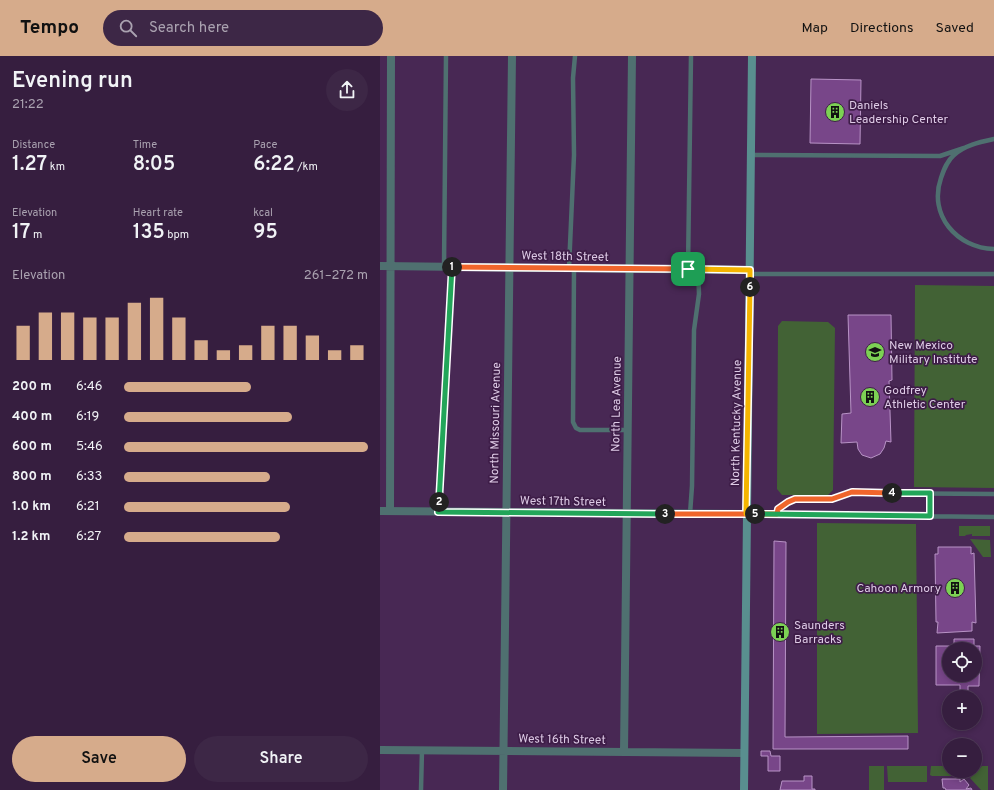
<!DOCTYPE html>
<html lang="en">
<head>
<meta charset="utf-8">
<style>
	:root { --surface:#361e3f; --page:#3d2746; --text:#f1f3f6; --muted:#aaa2b0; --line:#503c59; --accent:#d6ab8b }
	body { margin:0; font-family:Overpass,sans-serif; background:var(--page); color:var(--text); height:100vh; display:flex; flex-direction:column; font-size:15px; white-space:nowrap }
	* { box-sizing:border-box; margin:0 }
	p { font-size:13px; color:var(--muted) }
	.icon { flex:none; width:22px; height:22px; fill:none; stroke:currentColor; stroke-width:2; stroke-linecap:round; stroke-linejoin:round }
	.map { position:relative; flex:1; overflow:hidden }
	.details { display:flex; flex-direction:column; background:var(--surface); width:380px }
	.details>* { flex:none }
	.tools { position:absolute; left:562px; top:586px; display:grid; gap:8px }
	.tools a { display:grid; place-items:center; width:40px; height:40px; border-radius:50%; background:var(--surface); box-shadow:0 2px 6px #0003,0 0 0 1px var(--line); font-size:20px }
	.pin { position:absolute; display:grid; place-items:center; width:34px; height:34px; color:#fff; margin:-17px; border-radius:8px; box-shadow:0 2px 6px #0006 }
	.km { position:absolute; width:20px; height:20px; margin:-10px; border-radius:50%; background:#222; color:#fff; font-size:11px; line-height:20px; text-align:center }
	.round { display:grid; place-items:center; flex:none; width:42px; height:42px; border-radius:21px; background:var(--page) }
	.overview { display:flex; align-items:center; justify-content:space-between; height:68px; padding:0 12px }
	h1 { font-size:22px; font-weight:600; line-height:30px }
	.stats { display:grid; grid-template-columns:repeat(3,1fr); gap:6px; height:68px; padding:4px 12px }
	.stats div { display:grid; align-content:center }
	.stats b { font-size:20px; font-weight:600 }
	.stats small { font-size:11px; font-weight:400 }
	.stats p { font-size:11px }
	.chart { height:112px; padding:8px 12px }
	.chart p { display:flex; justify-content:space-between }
	.chart svg { width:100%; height:72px; margin-top:4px; stroke:var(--accent); stroke-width:6 }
	.primary-button { display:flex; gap:8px; margin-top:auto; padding:8px 12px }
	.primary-button a { flex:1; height:46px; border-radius:24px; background:var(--accent); color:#111; font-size:16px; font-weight:600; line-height:46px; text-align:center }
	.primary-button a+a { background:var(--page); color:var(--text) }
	ul { padding:0 12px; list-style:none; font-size:13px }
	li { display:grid; grid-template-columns:64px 48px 1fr; align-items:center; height:30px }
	li i { height:10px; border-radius:5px; background:var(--accent) }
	header { display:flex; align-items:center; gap:24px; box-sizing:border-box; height:56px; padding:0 20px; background:var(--accent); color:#111 }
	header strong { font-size:19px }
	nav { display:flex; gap:22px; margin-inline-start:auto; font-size:14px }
	.search { width:280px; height:36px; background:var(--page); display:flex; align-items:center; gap:10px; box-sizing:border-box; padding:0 14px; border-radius:22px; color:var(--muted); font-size:15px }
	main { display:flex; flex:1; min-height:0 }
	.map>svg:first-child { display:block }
	.green { fill:#426235 }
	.building { fill:#784689; stroke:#b893c6; fill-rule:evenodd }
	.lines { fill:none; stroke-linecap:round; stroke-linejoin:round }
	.lane { stroke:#4f7070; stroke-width:4.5 }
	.street { stroke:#4f7070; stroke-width:8 }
	.secondary { stroke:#598f8f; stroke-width:8 }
	.split-1-casing { stroke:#fff; stroke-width:8 }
	.split-2-casing { stroke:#fff; stroke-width:8 }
	.split-3-casing { stroke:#fff; stroke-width:8 }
	.split-4-casing { stroke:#fff; stroke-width:8 }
	.split-5-casing { stroke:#fff; stroke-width:8 }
	.split-6-casing { stroke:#fff; stroke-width:8 }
	.split-7-casing { stroke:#fff; stroke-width:8 }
	.split-1 { stroke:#f0652b; stroke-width:5 }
	.split-2 { stroke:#22a559; stroke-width:5 }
	.split-3 { stroke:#22a559; stroke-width:5 }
	.split-4 { stroke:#f0652b; stroke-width:5 }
	.split-5 { stroke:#22a559; stroke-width:5 }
	.split-6 { stroke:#f5b400; stroke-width:5 }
	.split-7 { stroke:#f5b400; stroke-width:5 }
	.labels { text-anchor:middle; stroke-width:3.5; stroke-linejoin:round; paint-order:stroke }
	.poi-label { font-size:12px; fill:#decbe6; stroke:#3e1d48; text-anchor:start }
	.street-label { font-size:12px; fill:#decbe6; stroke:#3e1d48 }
</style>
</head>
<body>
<header>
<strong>Tempo</strong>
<div class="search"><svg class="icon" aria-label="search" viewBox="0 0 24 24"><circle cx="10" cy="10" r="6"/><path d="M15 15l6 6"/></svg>Search here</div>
<nav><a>Map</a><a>Directions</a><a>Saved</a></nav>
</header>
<main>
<section class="details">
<div class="overview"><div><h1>Evening run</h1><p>21:22</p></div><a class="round"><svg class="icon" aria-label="share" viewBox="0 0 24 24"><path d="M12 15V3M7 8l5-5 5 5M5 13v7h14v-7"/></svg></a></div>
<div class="stats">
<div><p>Distance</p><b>1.27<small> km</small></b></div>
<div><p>Time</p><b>8:05</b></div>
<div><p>Pace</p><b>6:22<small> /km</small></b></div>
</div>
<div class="stats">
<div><p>Elevation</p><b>17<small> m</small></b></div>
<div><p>Heart rate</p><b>135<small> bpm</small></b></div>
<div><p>kcal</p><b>95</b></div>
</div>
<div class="chart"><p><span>Elevation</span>261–272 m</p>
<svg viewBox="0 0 160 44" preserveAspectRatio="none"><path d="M5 44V23M15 44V15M25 44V15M35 44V18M45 44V18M55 44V9M65 44V6M75 44V18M85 44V32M95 44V38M105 44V35M115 44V23M125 44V23M135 44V29M145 44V38M155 44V35"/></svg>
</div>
<ul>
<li><b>200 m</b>6:46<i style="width:52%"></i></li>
<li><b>400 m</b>6:19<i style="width:69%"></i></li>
<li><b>600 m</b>5:46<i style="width:100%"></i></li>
<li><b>800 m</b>6:33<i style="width:60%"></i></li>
<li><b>1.0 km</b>6:21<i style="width:68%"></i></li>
<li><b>1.2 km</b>6:27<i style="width:64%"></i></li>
</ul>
<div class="primary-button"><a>Save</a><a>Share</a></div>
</section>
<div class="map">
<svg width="614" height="734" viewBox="0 0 614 734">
	<rect width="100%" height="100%" fill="#482854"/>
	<path class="green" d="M535 229 614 230V432L534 431Z
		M402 265 448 266 455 272 453 434 448 439H402L397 433 398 270Z
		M437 467 536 468 538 677 437 678Z
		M579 470H610V480H592V478L586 479 585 480H579Z
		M590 483 610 484 611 501H603Z
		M489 710H504V734H489Z
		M507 710H547V726H508Z
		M551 710H569V715H592L587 720H552L550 719Z
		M602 710H608V734H601L590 722Z"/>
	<path class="building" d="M431 23 481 24 480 88 430 87Z
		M468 259H511L512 324 509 325 511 386 506 385 504 392 500 398 491 402 482 399 478 393 477 386 461 387 462 358 471 357Z
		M394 485 406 486 405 681 528 680V693H393Z
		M558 491H591V498L594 497 596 567 592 566V575L557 577 558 566H556L555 498H558Z
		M574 583H594V590H600L599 630H588V636H580V629H556V590H574ZM569 593H595V619H569Z
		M381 695H390L391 700H400V715H388V700H381Z
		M424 720H432V733H435V734H400L402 725H424Z
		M562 723H580V726L584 723 589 729 586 733 591 732 592 734H566L565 732H563Z"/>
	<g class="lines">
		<path class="lane" d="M614 83C600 86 585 89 574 99 567 105 564 113 561 122 548 159 577 192 614 193
			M371 99 560 100 584 92
			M64 211 66 0
			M189 212 194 99 193 22 195 0
			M194 212 193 366 196 372 200 374H247
			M308 213 311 0
			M370 218H614
			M58 456 72 211
			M310 458 312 430 314 274 319 238 318 213
			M366 458 614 461
			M397 459 398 453 408 446 415 443H452L472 437 614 438
			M550 461V437
			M41 734 42 694"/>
		<path class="street" d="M0 210 370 214
			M0 455 366 458
			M10 455 11 0
			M0 694 364 697
			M244 696 252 0
			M123 734 132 0"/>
		<path class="secondary" d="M364 734 372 0"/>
	</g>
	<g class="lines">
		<g class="split-1-casing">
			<path id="split-1" d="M72 211 308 213"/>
		</g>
		<g class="split-2-casing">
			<path id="split-2" d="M59 446 72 211"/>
		</g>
		<g class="split-3-casing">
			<path id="split-3" d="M59 446 58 456 285 458"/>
		</g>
		<g class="split-4-casing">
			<path id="split-4" d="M285 458H397L398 453 408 446 415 443H452L472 436 512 437"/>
		</g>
		<g class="split-5-casing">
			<path id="split-5" d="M375 458 550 460V437H512"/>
		</g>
		<g class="split-6-casing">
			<path id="split-6" d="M370 231 366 458H375"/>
		</g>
		<g class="split-7-casing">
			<path id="split-7" d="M308 213 370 214V231"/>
		</g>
		<use href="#split-1" class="split-1"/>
		<use href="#split-2" class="split-2"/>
		<use href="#split-3" class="split-3"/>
		<use href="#split-4" class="split-4"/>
		<use href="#split-5" class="split-5"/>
		<use href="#split-6" class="split-6"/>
		<use href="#split-7" class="split-7"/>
	</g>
	<defs>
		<g id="building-disc" transform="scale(1)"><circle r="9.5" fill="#7cd154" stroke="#3e1d48"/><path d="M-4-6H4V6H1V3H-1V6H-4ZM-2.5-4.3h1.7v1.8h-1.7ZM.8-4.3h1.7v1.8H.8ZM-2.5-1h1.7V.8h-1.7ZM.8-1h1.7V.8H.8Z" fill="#111"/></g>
		<g id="university-disc" transform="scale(1)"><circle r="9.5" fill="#7cd154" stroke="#3e1d48"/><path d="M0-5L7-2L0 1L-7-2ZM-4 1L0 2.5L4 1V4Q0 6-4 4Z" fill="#111"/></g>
	</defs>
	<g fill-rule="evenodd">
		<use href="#building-disc" x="455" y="56"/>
		<use href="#university-disc" x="495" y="296"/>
		<use href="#building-disc" x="490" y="341"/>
		<use href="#building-disc" x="575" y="532"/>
		<use href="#building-disc" x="400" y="576"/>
	</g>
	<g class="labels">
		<g class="poi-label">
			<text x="469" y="53">Daniels<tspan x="469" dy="14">Leadership Center</tspan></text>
			<text x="509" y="293">New Mexico<tspan x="509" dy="14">Military Institute</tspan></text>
			<text x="504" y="338">Godfrey<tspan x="504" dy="14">Athletic Center</tspan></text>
			<text x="561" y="536" text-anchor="end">Cahoon Armory</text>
			<text x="414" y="573">Saunders<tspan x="414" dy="14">Barracks</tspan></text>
		</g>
		<g class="street-label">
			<text transform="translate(185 200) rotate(1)" y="4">West 18th Street</text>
			<text transform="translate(236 348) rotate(-89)" y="4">North Lea Avenue</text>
			<text transform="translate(115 367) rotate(-89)" y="4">North Missouri Avenue</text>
			<text transform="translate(356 367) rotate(-89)" y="4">North Kentucky Avenue</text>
			<text transform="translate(183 445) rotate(1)" y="4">West 17th Street</text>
			<text transform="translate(182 683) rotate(1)" y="4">West 16th Street</text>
		</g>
	</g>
</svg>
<div class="tools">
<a><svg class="icon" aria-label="locate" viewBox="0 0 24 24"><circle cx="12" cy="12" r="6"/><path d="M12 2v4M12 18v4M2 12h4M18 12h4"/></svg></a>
<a>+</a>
<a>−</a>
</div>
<div class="pin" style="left:308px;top:213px;background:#1e9e55"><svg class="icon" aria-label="arrive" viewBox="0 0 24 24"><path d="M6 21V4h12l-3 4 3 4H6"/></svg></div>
<b class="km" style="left:72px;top:211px">1</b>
<b class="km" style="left:59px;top:446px">2</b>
<b class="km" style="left:285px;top:458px">3</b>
<b class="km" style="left:512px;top:437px">4</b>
<b class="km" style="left:375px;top:458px">5</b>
<b class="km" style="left:370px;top:231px">6</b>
</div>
</main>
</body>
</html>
